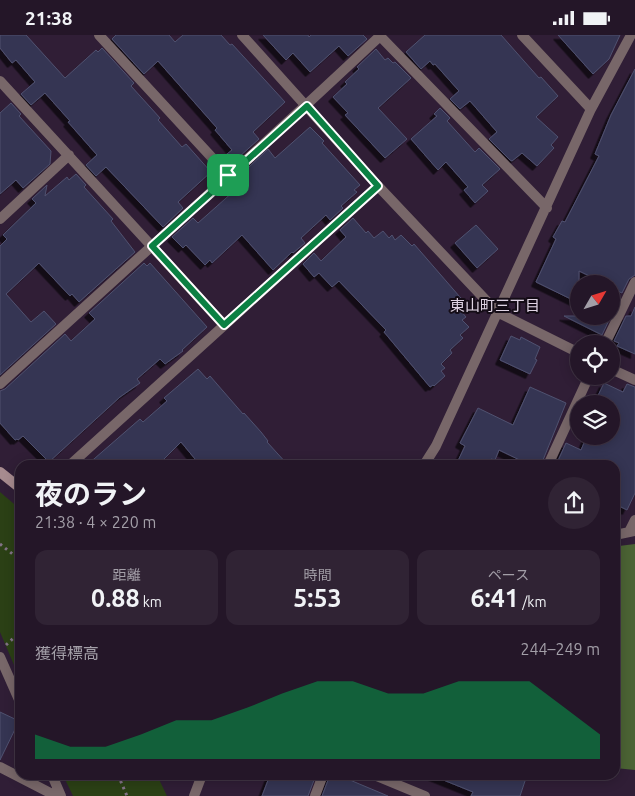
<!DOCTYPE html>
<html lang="ja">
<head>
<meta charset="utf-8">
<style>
	:root { --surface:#241628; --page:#302334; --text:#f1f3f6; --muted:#a39fa8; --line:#413545; --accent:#0b8043 }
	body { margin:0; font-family:Ubuntu,"Noto Sans JP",sans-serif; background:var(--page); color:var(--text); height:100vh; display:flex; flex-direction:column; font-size:19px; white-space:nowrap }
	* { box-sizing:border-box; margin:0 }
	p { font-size:16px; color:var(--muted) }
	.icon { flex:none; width:28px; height:28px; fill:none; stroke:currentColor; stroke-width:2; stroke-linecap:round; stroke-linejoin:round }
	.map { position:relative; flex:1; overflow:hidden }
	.panel { position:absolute; left:15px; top:425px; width:605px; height:320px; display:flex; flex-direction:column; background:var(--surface); border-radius:15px; box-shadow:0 2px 12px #0003,0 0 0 1px var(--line) }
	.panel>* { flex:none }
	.needle { width:32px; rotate:51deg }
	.tools { position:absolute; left:570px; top:240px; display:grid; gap:10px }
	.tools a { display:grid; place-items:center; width:50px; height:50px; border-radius:50%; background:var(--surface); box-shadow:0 2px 12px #0003,0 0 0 1px var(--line); font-size:25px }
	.pin { position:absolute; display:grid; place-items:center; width:42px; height:42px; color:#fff; margin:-21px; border-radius:10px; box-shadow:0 2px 8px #0006 }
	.round { display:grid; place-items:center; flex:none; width:52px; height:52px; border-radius:26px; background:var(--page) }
	.overview { display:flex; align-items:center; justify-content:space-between; height:85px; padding:0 20px }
	h1 { font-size:28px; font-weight:700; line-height:38px }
	.stats { display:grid; grid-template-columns:repeat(3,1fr); gap:8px; height:85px; padding:5px 20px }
	.stats div { display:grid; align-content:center; border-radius:12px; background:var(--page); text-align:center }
	.stats b { font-size:25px; font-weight:700 }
	.stats small { font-size:14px; font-weight:400 }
	.stats p { font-size:14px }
	.chart { height:140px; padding:10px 20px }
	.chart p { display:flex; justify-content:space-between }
	.chart svg { width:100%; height:90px; margin-top:5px; fill:var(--accent); opacity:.7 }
	.status { display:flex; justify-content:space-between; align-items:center; height:35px; padding:0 25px; background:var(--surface); direction:ltr }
	.status svg { height:14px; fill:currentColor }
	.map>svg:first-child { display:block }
	.green { fill:#2b4015 }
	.forest { fill:#4b6334 }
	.building { fill:#353653; stroke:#505170; filter:url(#shadow) }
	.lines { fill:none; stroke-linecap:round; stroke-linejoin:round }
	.path { stroke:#827287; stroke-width:3; stroke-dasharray:2.5 4; stroke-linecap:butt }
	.street { stroke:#786769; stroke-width:10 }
	.secondary { stroke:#a78b8f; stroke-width:10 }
	.route-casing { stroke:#fff; stroke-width:10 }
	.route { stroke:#0b8043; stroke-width:6 }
	.labels { text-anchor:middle; stroke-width:4; stroke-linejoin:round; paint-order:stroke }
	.neighbourhood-label { font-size:15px; fill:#e0d4e4; stroke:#140c16 }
</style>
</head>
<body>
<div class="status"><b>21:38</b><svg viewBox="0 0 49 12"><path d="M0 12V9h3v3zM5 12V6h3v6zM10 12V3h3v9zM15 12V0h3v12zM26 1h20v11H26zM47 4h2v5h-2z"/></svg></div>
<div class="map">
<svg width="635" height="761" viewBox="0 0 635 761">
	<defs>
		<filter id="shadow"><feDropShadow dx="-4.5" dy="4.5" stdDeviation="0" flood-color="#0009"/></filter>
	</defs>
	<rect width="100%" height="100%" fill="#301e36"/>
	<path class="green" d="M0 457 20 474V644L0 597Z
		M63 740H157L167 761H73Z"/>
	<path class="forest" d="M635 509V735L615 733V516L619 511Z"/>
	<path class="building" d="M0 0H26L65 43 96 15 98 17 102 13 134 48 131 51 160 83 158 85 182 112 186 109 211 137 178 167 183 173 163 192 106 132 96 141 86 130 97 120 68 87 70 86 45 58 31 70 21 59 35 47 16 25 12 28 0 13Z
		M116 0H169L175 7 183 0H221L230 10 232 9 285 67 253 97 259 104 229 131 222 123 232 115 215 95 217 93 158 26 144 39 112 4Z
		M263 0H308L309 2 311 0H363L367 4 348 21 339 11 310 37 293 18 286 25Z
		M425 0H501L539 43 541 42 558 61 536 82 558 102 551 110 554 113 537 131 522 118 512 126 510 125 489 104 497 97 470 66 460 74 450 64 459 56 435 29 433 30 430 26 421 34 406 17Z
		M558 0H620L609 24 593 39Z
		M376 14 385 25 388 23 393 28 395 27 411 43 378 73 407 104 385 123 345 80 348 78 333 62 347 49 345 47 359 34 357 32Z
		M635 34V240L629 244 622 258 611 253V249H606L579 236V268L536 247 556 204 553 202 562 186 565 187 599 121 595 119 611 80Z
		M11 68 21 79 19 81 51 116 50 129 23 153 16 145 0 159V78Z
		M440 73 450 83 447 86 475 117 479 113 500 134 482 150 488 156 475 168 464 155 468 152 446 127 438 135 411 104 437 81 434 79Z
		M310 92 324 106 322 108 360 150 354 155 357 157 341 171 343 173 330 185 326 180 301 203 305 208 293 218 292 217 273 235 242 200 212 228 210 225 205 230 186 210 183 213 172 202 193 183 198 188 234 156 229 151 268 114 275 123Z
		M76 139 86 150 84 152 113 184 111 186 135 217 79 267 72 259 70 261 39 228 6 259 31 287 44 276 56 289 0 340V211L7 204 3 200 36 168 32 164 47 150 45 161 67 142 69 145Z
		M353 183 366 198 368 196 374 203 383 196 389 203 392 200 395 205 401 200 412 211 414 209 466 269 460 275 466 282 462 285 469 292 460 300 463 303 450 315 452 318 441 329 445 333 441 336 445 341 434 351 433 350 430 352 384 297 386 295 339 246 332 252 319 238 314 242 303 229 314 218 321 226 346 202 340 195Z
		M476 190 498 214 477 233 455 208Z
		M144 228 147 231 150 228 207 292 182 315 183 316 165 329 160 324 137 344 140 348 120 362 49 427 23 401 18 405 17 404 15 405 0 388V356L5 354 65 299 71 306 95 284 89 278Z
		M635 272V319L617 311 619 308 614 306 626 281H631Z
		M564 281H611L602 300Z
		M511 301 520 305 521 302 540 312 535 324 537 325 530 339 500 325Z
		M198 334 207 344 210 341 243 379 244 378 261 397 268 406 267 407 288 430H200L181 407 158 430H87L140 384 143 387 167 366 164 363Z
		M604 348 623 357 627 349 635 352V458L627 475 615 469V430H556L566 408 581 415 587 401H611V369H594Z
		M530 352 566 368 541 430H530L499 415 495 425 491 424 488 430H456L465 411 460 408 478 373 513 390Z
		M0 677 19 686 0 725Z
		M270 740H316L308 761H262Z
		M330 740H338L388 761H322Z
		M431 740H527L520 761H471L473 757Z"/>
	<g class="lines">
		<path class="path" d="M0 509 20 525
			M6 610 20 597
			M118 740 127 761"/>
		<path class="street" d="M99 0 228 140
			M242 0 378 151 497 277 579 318
			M379 0 547 173
			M522 0 591 74
			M0 46 224 290
			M0 184 69 120
			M605 309 635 247
			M611 334 635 345
			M0 349C127 233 256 118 381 0
			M70 430 378 151
			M424 430 436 411 591 74 631 0
			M548 430 589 341
			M629 497 635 485
			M615 500 635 496
			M0 622 20 667
			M0 732 56 761
			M52 740 61 761
			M374 740 425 761
			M194 761 202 740
			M315 761 323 740"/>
		<path class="secondary" d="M0 437 20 453"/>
	</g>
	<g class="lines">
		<g class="route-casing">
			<path id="route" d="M307 71 378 151 224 290 152 211Z"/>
		</g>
		<use href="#route" class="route"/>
	</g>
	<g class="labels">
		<g class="neighbourhood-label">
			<text x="495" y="276">東山町三丁目</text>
		</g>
	</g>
</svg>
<div class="tools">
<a><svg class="needle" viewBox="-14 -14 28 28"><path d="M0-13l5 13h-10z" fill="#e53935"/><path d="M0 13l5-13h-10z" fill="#a39fa8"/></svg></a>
<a><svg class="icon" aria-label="locate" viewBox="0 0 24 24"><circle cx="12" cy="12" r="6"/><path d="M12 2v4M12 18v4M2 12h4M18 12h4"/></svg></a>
<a><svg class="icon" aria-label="layers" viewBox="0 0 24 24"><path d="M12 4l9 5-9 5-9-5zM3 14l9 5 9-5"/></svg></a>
</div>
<div class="pin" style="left:228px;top:140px;background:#1e9e55"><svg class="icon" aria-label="arrive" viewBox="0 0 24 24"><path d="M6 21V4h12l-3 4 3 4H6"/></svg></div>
<section class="panel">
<div class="overview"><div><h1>夜のラン</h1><p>21:38 · 4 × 220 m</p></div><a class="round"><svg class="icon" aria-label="share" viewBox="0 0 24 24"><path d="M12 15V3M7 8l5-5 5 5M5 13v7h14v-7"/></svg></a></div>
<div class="stats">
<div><p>距離</p><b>0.88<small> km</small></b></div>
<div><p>時間</p><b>5:53</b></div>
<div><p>ペース</p><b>6:41<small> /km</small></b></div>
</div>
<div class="chart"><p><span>獲得標高</span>244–249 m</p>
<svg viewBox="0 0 160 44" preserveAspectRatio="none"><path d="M0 44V32L10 38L20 38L30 32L40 25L50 25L60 19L70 12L80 6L90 6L100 12L110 12L120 6L130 6L140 6L150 19L160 32V44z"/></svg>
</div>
</section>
</div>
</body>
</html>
